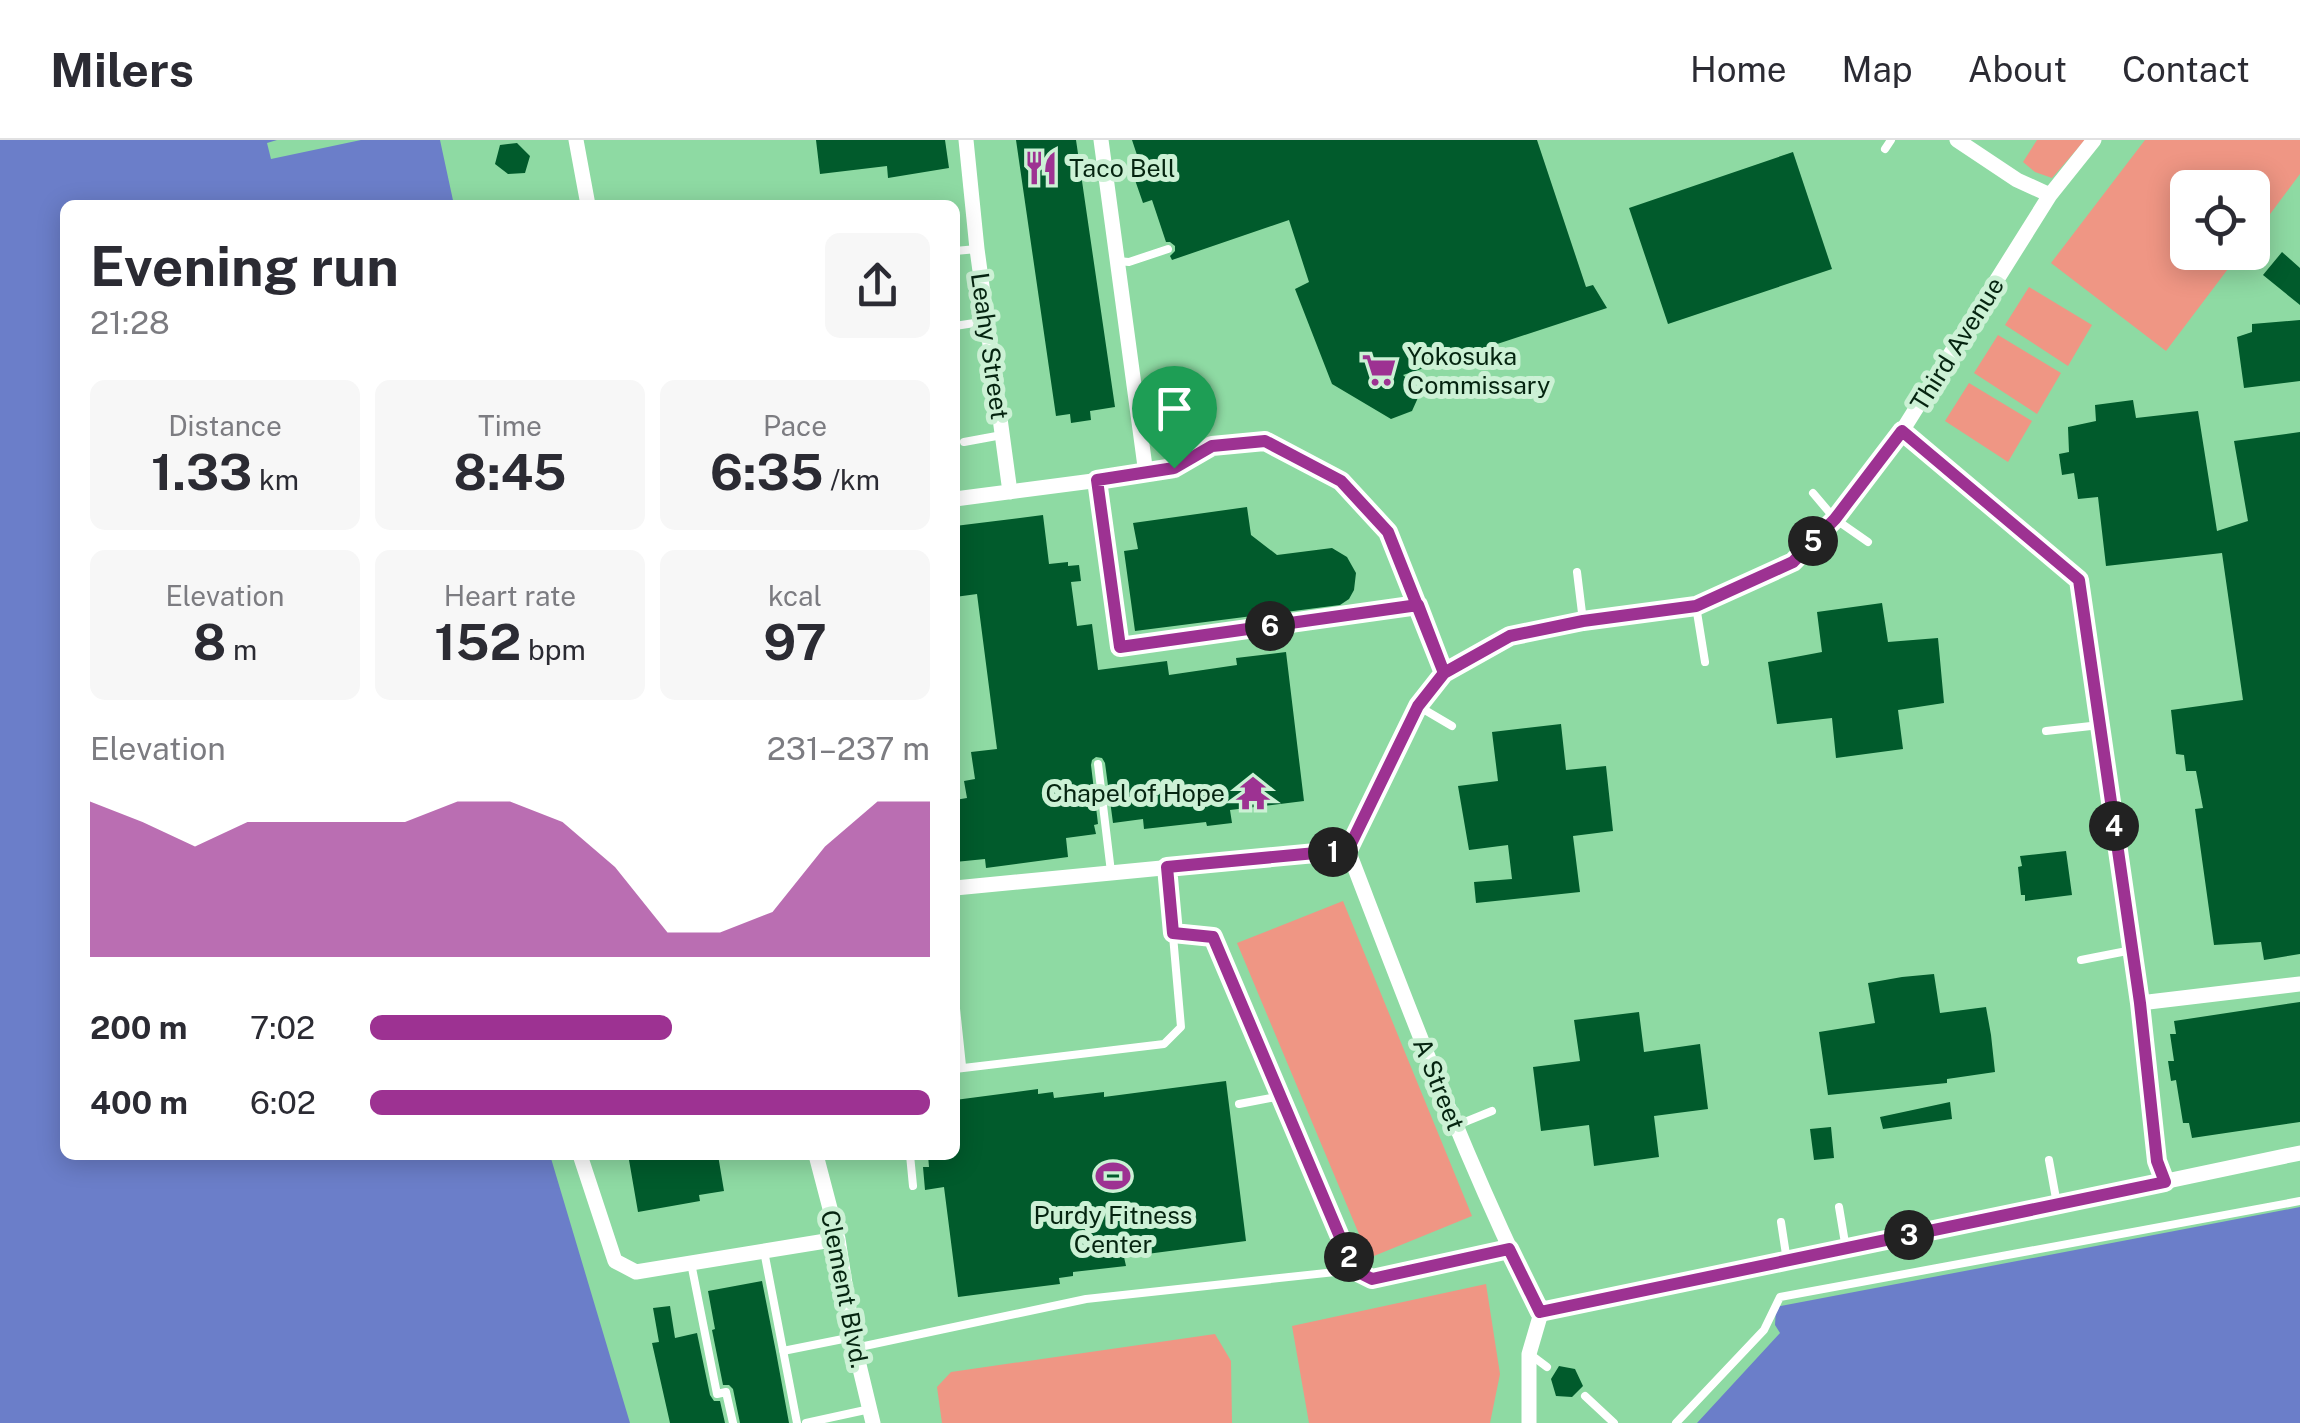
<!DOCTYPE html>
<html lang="en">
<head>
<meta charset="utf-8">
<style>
	:root { --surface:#fff; --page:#f7f7f7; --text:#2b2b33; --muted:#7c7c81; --line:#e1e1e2; --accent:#9d3292 }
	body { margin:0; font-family:"Public Sans",sans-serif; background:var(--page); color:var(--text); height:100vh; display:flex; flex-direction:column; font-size:38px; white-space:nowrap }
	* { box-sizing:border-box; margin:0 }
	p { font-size:32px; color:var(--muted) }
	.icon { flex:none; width:55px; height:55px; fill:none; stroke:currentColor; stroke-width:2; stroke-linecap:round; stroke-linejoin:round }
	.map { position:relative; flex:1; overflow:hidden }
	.panel { position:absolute; left:60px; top:60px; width:900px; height:960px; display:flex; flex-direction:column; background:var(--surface); border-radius:15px; box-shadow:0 5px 25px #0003 }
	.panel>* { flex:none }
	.buttons { position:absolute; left:2170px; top:30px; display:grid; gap:20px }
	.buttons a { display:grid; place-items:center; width:100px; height:100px; border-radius:15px; background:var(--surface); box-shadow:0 5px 25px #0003; font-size:50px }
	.pin { position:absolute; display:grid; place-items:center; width:85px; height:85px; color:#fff; margin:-102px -42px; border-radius:50% 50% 50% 0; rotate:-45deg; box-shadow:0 0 10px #0007 }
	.pin .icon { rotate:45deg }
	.km { position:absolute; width:50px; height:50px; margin:-25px; border-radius:50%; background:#222; color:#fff; font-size:28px; line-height:50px; text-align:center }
	.round { display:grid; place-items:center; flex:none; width:105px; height:105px; border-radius:15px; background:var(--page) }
	.headline { display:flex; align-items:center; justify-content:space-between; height:170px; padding:0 30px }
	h1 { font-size:55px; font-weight:700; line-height:75px }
	.stats { display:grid; grid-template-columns:repeat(3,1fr); gap:15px; height:170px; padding:10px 30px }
	.stats div { display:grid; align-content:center; border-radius:15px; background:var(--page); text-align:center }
	.stats b { font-size:50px; font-weight:700 }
	.stats small { font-size:28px; font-weight:400 }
	.stats p { font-size:28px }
	.chart { height:280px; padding:20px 30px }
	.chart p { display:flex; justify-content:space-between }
	.chart svg { width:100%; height:180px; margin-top:10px; fill:var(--accent); opacity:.7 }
	ul { padding:0 30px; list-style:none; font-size:32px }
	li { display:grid; grid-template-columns:160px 120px 1fr; align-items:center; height:75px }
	li i { height:25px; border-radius:12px; background:var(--accent) }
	header { display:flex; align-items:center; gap:60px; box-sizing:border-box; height:140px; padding:0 50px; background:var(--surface); border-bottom:2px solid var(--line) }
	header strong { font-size:48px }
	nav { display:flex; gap:55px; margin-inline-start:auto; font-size:35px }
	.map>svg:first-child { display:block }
	.green { fill:#ef9684 }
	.water { fill:#6b7ec9 }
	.building { fill:#015b2c }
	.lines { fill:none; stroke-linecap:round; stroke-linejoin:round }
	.service { stroke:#fff; stroke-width:8 }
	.minor { stroke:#fff; stroke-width:15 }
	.route-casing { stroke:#fff; stroke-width:20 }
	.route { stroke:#9d3292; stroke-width:12 }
	.labels { text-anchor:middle; stroke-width:10; stroke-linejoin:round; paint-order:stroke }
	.poi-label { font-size:25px; fill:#052410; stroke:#ccf1d5; text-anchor:start }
	.street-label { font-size:25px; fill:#052410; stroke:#ccf1d5 }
</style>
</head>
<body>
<header>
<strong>Milers</strong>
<nav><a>Home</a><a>Map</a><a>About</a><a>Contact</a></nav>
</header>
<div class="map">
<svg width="2300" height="1283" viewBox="0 0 2300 1283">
	<rect width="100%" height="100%" fill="#8edaa3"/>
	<path class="green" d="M2037 0H2085L2052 38 2035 32 2023 22Z
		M2145 0H2300V34L2253 97 2252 48H2188V112L2240 113 2166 211 2051 123Z
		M2029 147 2092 185 2068 226 2005 185Z
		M1998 195 2061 233 2037 274 1974 233Z
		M1969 243 2032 281 2008 322 1945 281Z
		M1343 761 1472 1076 1369 1118 1237 803Z
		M1486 1144 1500 1234 1490 1283H1309L1292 1186Z
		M1215 1194 1231 1221 1232 1283H942L937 1247 951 1232Z"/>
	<path class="water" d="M0 0H277L267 3 271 19 361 0H440L454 65H65V1015H550L630 1283H0Z
		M2300 1067V1283H1697L1780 1193 1775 1185 1776 1167Z"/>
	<path class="building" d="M816 0H945L949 28 888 38 887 26 820 34Z
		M1016 0H1076L1115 267 1090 271 1091 280 1071 283 1070 274 1056 276Z
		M1132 0H1537L1586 147 1593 145 1607 168 1403 235 1421 251 1412 271 1391 279 1332 244 1295 149 1309 142 1289 80 1172 120 1170 116 1175 111V106L1170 102H1166L1152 60 1143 63 1135 40 1144 36Z
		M517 3 530 16 525 33 508 34 495 24 500 5Z
		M1793 12 1832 129 1668 184 1629 68Z
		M2282 112 2300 128V165L2263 135Z
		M2300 180V241L2244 248 2237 197 2252 192V184Z
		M2133 260 2136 278 2198 271 2217 391 2248 381 2234 301 2300 292V814L2264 820 2261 802 2214 805 2195 669 2203 668 2196 631H2186L2184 615 2176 614 2171 570 2243 560 2222 413 2106 426 2098 357 2078 359 2074 333 2062 335 2059 314 2069 312 2068 287 2096 281 2095 265Z
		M1247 367 1251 395 1277 415 1332 408 1347 417 1356 433 1354 450 1349 459 1340 465 1135 491 1124 411 1138 409 1133 383Z
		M1043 375 1049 424 1068 422V426L1079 425 1081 441 1071 442 1077 486 1092 484 1098 530 1167 521 1169 535 1237 525 1236 518 1286 512 1304 661 1230 670 1232 683 1207 686 1206 682 1144 689 1143 679 1113 683 1105 623 1102 618 1096 617 1092 620 1091 625 1098 684 1094 685 1096 694 1066 698 1068 717 986 728 985 719 955 722V660L967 658 964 641 975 639 971 612 997 609 977 454 955 457V386Z
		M1882 463 1888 502 1938 498 1944 563 1898 570 1903 609 1836 618 1832 578 1777 584 1768 522 1822 512 1817 472Z
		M1561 584 1566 630 1606 626 1613 691 1573 696 1580 752 1476 763 1474 742 1512 739 1508 705 1469 710 1458 646 1498 641 1492 592Z
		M2066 711 2072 755 2025 761V755H2021L2018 727 2022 726 2020 716Z
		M1934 834 1940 873 1986 867 1991 895 1995 932 1947 939V943L1828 955 1819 892 1875 883 1868 843 1902 837Z
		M2300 862V982L2192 998 2189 983H2183L2176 940 2171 941 2168 921H2174L2170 894H2176L2174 881Z
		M1639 872 1644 912 1700 904 1708 969 1654 976 1659 1017 1594 1026 1589 985 1541 991 1533 927 1580 921 1574 880Z
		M1226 941 1246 1101 1124 1117 1126 1126 1073 1132V1136L1059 1138 1060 1144 958 1157 944 1047 925 1050 923 1027H929L928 1015H955V960L1038 949V954L1053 952 1054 958 1104 952V957Z
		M1950 962 1952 979 1883 989 1880 977Z
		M1831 987 1834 1018 1814 1020 1810 989Z
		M640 1015H718L724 1051 699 1055 700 1061 638 1072 629 1020 640 1018Z
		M762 1141 776 1212 789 1283H740L733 1249 729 1245H723L712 1190 715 1189 708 1151Z
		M670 1166 675 1198 697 1193 710 1255 714 1261H720L725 1283H670L652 1203 659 1202 653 1168Z
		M1559 1226 1575 1229 1583 1246 1572 1257 1556 1256 1551 1239Z"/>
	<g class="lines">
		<path class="service" d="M1885 9 1891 0
			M955 111 977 109
			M1117 121 1129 122 1168 109
			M955 186 987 181
			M964 302 1002 295
			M1097 340 1120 507 1418 465
			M1813 353 1835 379 1868 402
			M1577 432 1583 481
			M1696 466 1705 522
			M1418 566 1452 586
			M2046 591 2100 585
			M1098 624 1111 732
			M1173 793 1213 797 1354 1130 1372 1139 1509 1109
			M2081 820 2132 810
			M955 859 962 926
			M955 929 1164 904 1181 887 1167 727
			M1239 964 1281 956
			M1455 986 1492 971
			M910 1015 913 1046
			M2049 1020 2057 1064
			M1839 1067 1846 1109
			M1781 1082 1787 1121
			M764 1111 797 1283
			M691 1123 717 1254 726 1252 733 1283
			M855 1208 1086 1159 1354 1130
			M783 1211 853 1197
			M1531 1215 1547 1227
			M1585 1256 1614 1283
			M806 1283 870 1269
			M1676 1283 1764 1190 1780 1157 2300 1061"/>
		<path class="minor" d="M576 0 588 65
			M966 0 977 109 1010 352
			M1101 0 1146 334
			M1957 0 2017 40 2050 55
			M1902 291 2079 440 2140 863 2157 1021 2165 1042
			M955 359 1146 334 1174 328 1212 306 1265 301 1341 341 1389 392 1444 533
			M1348 710 1418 566 1444 533 1510 496 1583 481 1696 466 1793 422 1835 379 1902 291 2050 55 2094 0
			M1348 710C1408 866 1466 1023 1541 1173
			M955 748 1348 710
			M2140 863 2300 844
			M580 1015 615 1121 636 1132 838 1099
			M816 1015 838 1099 855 1208 873 1283
			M1541 1173 2300 1013
			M1529 1283V1214L1541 1173"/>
	</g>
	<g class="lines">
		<g class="route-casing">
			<path id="route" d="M1174 328 1212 306 1265 301 1341 341 1388 392 1444 533 1418 566 1348 710 1167 727 1173 793 1213 797 1354 1130 1372 1139 1509 1109 1540 1172 2165 1042 2157 1021 2140 863 2079 440 1902 291 1835 379 1793 422 1696 466 1583 481 1510 496 1444 533 1418 465 1120 507 1097 340 1174 328"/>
		</g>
		<use href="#route" class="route"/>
	</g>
	<defs>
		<g id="restaurant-bare" transform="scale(2.7)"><path d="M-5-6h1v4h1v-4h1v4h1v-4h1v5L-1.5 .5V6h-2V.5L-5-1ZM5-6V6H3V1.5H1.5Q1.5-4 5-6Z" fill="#9d3292" stroke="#ccf1d5" stroke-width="2.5" paint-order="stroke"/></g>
		<g id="supermarket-bare" transform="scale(2.7)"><path d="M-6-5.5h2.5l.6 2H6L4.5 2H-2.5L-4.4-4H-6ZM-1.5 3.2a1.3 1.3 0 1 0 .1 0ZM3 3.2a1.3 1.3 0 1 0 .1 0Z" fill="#9d3292" stroke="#ccf1d5" stroke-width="2.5" paint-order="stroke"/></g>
		<g id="temple-bare" transform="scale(2.7)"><path d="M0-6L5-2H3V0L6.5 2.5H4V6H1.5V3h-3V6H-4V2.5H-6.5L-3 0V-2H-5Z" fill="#9d3292" stroke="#ccf1d5" stroke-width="2.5" paint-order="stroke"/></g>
		<g id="stadium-bare" transform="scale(2.7)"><path d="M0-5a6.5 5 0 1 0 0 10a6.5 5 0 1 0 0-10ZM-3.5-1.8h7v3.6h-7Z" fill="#9d3292" stroke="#ccf1d5" stroke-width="2.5" paint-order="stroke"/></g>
	</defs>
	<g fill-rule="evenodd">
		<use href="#restaurant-bare" x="1041" y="28"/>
		<use href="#supermarket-bare" x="1379" y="230"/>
		<use href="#temple-bare" x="1253" y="653"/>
		<use href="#stadium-bare" x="1113" y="1036"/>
	</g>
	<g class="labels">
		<g class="poi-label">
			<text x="1069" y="37">Taco Bell</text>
			<text x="1407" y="225">Yokosuka<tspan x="1407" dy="29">Commissary</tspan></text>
			<text x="1225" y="662" text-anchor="end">Chapel of Hope</text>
			<text x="1113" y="1084" text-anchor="middle">Purdy Fitness<tspan x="1113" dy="29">Center</tspan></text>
		</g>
		<g class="street-label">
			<text transform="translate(1957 204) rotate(-58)" y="9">Third Avenue</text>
			<text transform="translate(990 206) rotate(82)" y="9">Leahy Street</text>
			<text transform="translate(1439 944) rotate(68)" y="9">A Street</text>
			<text transform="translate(845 1149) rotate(79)" y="9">Clement Blvd.</text>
		</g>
	</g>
</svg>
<div class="buttons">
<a><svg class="icon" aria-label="locate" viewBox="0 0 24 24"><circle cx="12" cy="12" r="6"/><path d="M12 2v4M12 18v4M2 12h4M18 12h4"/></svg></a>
</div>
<div class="pin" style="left:1174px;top:328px;background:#1e9e55"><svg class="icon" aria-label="arrive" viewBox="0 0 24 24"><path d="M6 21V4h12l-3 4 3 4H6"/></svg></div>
<b class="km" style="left:1333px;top:712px">1</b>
<b class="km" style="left:1349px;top:1117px">2</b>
<b class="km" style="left:1909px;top:1095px">3</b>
<b class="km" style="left:2114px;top:686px">4</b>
<b class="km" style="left:1813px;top:401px">5</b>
<b class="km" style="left:1270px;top:486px">6</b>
<section class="panel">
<div class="headline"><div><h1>Evening run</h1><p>21:28</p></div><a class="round"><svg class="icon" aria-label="share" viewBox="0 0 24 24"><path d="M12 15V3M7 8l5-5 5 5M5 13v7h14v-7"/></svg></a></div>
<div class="stats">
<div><p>Distance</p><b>1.33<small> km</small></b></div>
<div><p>Time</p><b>8:45</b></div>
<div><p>Pace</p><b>6:35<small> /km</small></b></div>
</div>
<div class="stats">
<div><p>Elevation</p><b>8<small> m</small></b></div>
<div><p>Heart rate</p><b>152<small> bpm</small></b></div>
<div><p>kcal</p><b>97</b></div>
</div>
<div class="chart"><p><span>Elevation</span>231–237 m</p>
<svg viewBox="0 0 160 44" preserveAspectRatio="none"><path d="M0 44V6L10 11L20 17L30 11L40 11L50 11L60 11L70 6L80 6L90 11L100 22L110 38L120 38L130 33L140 17L150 6L160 6V44z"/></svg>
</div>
<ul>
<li><b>200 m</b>7:02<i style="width:54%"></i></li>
<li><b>400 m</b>6:02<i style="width:100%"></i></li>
</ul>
</section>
</div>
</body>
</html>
